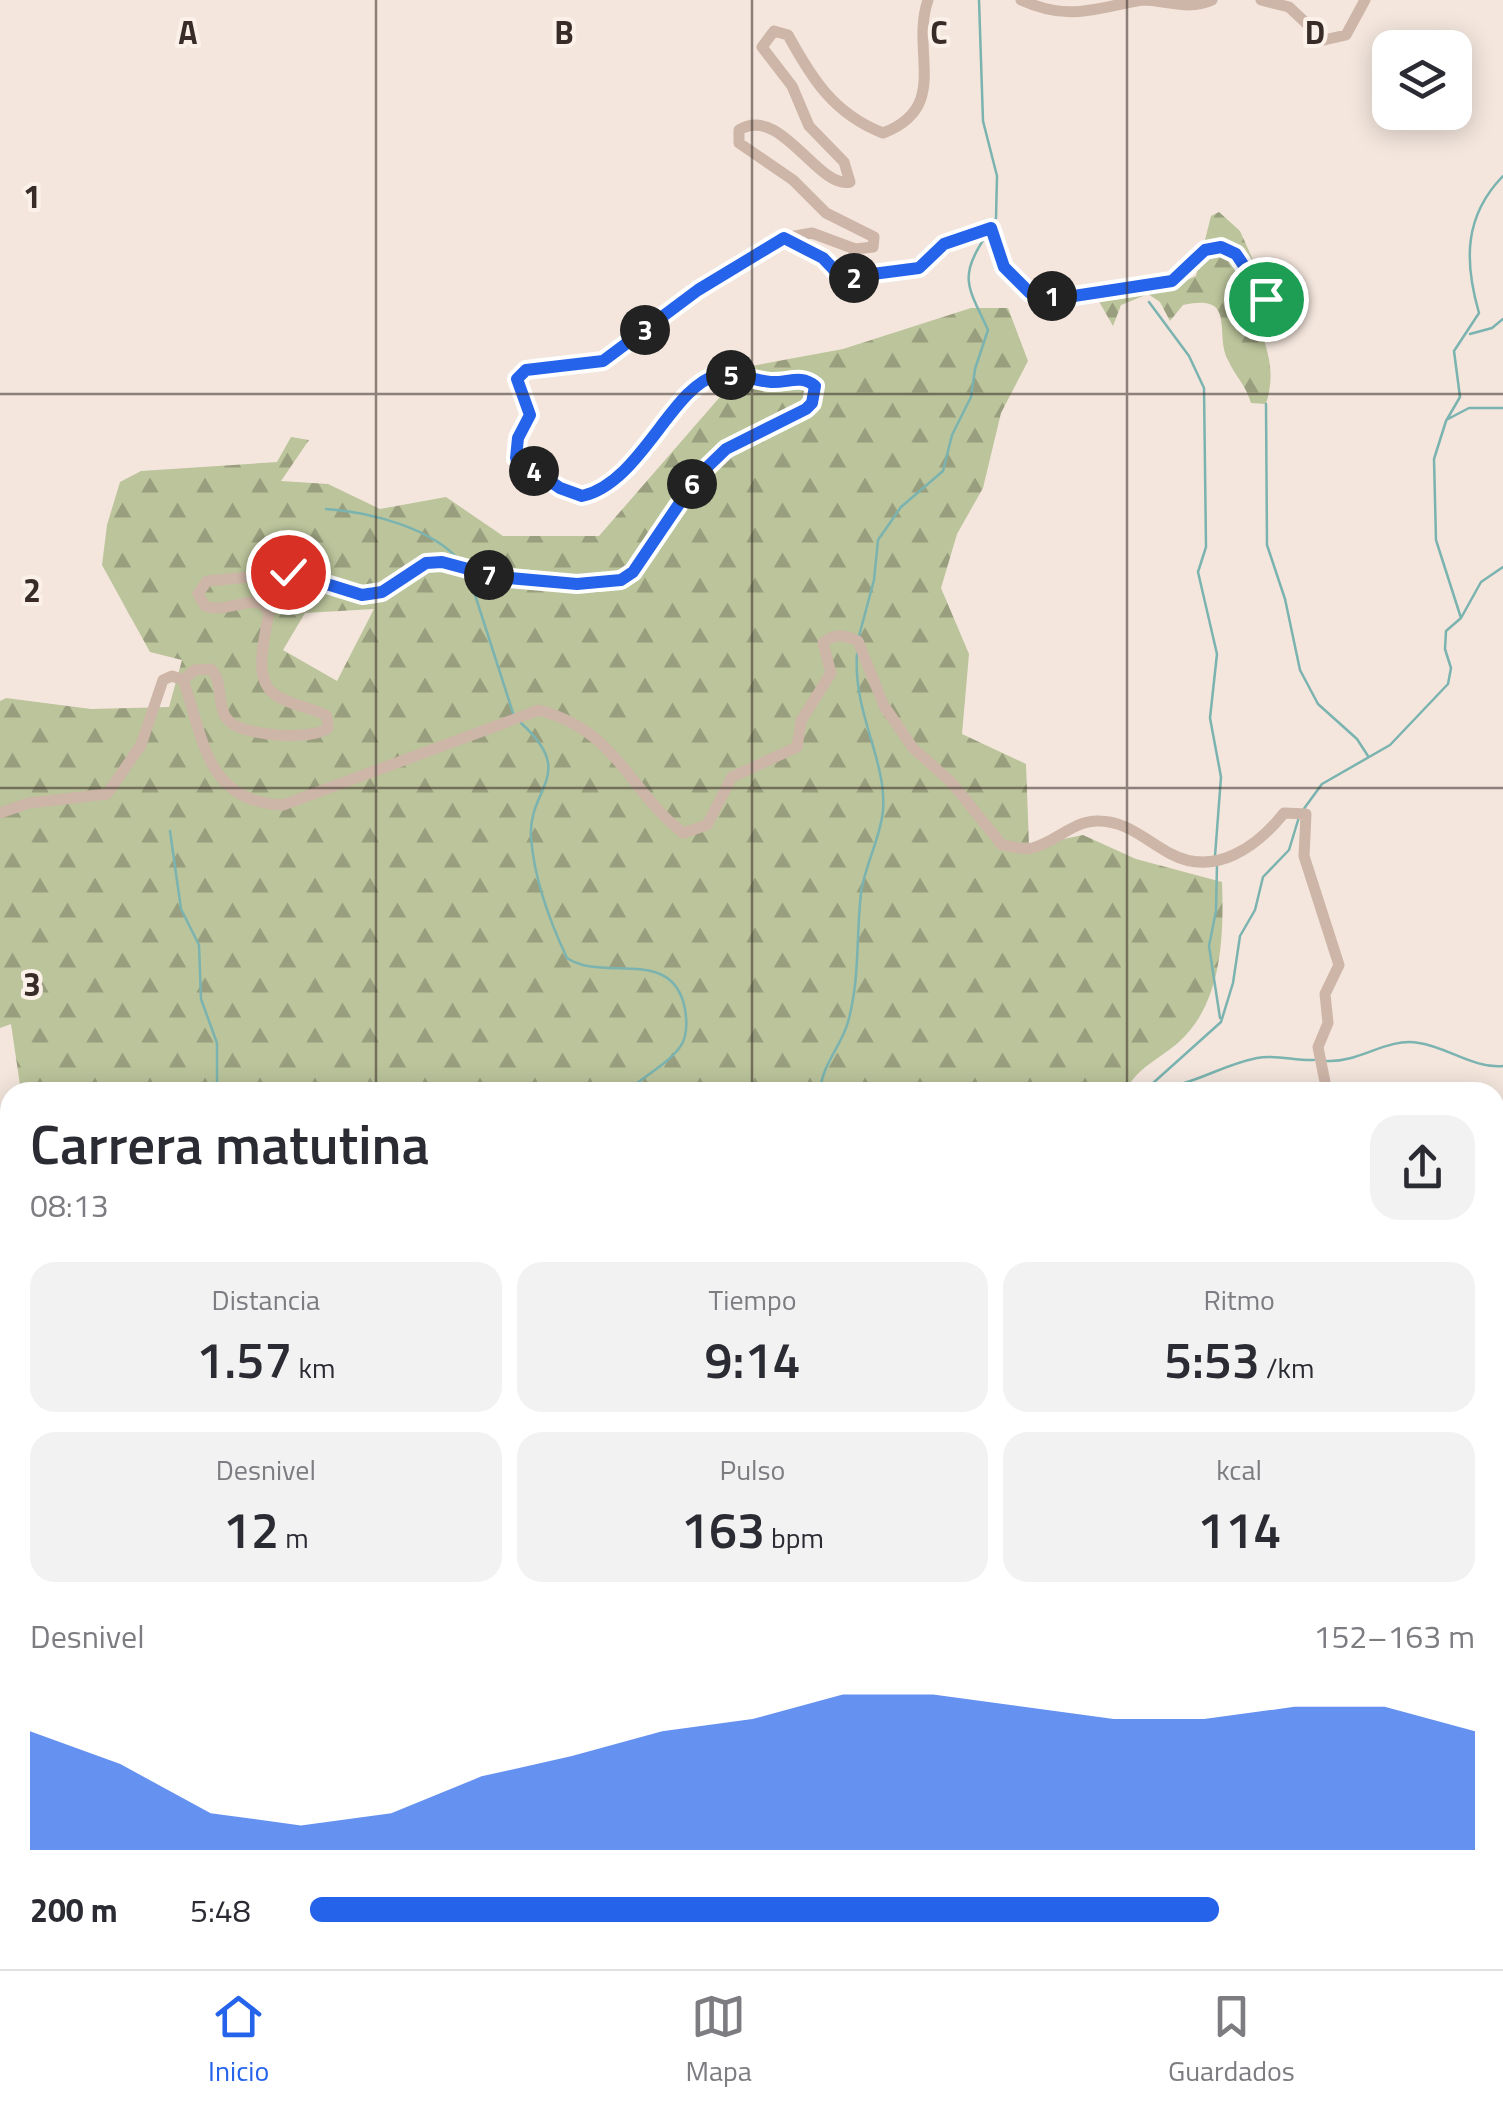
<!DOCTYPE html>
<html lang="es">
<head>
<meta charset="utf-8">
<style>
	:root { --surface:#fff; --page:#f2f2f3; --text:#2b2b33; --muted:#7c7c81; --line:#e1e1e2; --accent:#2563eb }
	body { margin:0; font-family:"Titillium Web",sans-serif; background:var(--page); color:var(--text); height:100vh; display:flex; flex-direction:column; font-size:38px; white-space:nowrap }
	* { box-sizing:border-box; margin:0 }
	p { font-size:32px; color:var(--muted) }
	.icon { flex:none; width:55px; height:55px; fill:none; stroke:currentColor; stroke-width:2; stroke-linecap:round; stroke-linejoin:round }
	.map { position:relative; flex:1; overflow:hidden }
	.sheet { position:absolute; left:0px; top:1082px; width:1505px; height:888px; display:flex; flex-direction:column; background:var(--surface); border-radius:30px 30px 0 0; box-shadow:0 5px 25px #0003 }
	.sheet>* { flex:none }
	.controls { position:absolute; left:1372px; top:30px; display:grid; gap:20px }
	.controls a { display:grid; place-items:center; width:100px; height:100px; border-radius:20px; background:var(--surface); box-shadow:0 5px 25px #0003; font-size:50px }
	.pin { position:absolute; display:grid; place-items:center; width:85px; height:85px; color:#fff; margin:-42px; border:5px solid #fff; border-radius:50%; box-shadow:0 2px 10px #0007 }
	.km { position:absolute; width:50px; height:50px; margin:-25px; border-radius:50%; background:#222; color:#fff; font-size:28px; line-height:50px; text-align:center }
	.round { display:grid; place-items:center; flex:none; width:105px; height:105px; border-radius:30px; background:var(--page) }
	.overview { display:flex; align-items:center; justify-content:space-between; height:170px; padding:0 30px }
	h1 { font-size:55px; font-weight:600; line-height:75px }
	.figures { display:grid; grid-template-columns:repeat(3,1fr); gap:15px; height:170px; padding:10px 30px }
	.figures div { display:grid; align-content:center; border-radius:25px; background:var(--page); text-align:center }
	.figures b { font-size:50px; font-weight:600 }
	.figures small { font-size:28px; font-weight:400 }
	.figures p { font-size:28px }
	.chart { height:280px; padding:20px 30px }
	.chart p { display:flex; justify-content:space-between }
	.chart svg { width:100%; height:180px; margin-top:10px; fill:var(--accent); opacity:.7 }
	ul { padding:0 30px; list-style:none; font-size:32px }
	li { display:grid; grid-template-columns:160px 120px 1fr; align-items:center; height:75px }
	li i { height:25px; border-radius:12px; background:var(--accent) }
	.tabs { display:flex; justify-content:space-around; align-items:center; height:140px; border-top:2px solid var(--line); background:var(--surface); font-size:28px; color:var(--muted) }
	.tabs a { display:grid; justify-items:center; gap:5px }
	.tabs .selected { color:var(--accent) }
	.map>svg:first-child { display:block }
	.forest { fill:url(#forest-firs); fill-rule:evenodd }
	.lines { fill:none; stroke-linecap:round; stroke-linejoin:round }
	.stream { stroke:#7ab3af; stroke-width:2.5 }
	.minor { stroke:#cdb5a7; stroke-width:11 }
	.route-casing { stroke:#fff; stroke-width:20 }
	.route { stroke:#2563eb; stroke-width:12 }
	.grid { fill:none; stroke:#392c28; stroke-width:2.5; stroke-opacity:0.55 }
	.grid-label { font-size:32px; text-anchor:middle; font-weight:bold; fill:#392c28; stroke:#fbf1e9; stroke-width:8; stroke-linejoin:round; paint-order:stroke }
</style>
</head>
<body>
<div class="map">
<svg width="1503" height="1969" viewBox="0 0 1503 1969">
	<defs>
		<pattern id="forest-firs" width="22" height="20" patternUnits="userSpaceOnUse" patternTransform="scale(2.5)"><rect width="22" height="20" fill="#bbc49b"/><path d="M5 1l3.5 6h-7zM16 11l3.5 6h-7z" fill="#999f7e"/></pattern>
	</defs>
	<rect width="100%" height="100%" fill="#f4e6dd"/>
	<path class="forest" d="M1219 212 1240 231 1258 271C1242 324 1284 347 1266 404L1251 403C1246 385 1235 376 1228 360 1214 333 1238 293 1183 305L1170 321 1160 302 1148 294 1121 305 1113 326 1097 298 1168 288 1196 276 1211 216Z
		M971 308H1008L1028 361 1001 413 983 488 957 534 941 588 969 654 962 734 1026 764 1029 846 1083 835 1136 859 1222 882C1224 937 1222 1002 1180 1041 1159 1060 1138 1066 1125 1092H21L11 1024 0 1028V701L6 698 91 709 169 707 182 660 150 652 102 565 107 525 120 482 141 471 277 462 291 437 309 440 281 481 328 484 380 509 446 497 503 536H599L746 367 843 349ZM374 609 337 681 283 650 305 613Z
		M10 1175V1725H0V1189Z
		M1503 1609V1769L1495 1775V1612Z
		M8 1842 10 1960H88V1969H0V1851Z
		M1495 1942 1503 1963 1443 1969H1307L1306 1960H1495Z
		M126 1960H428L415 1969H132Z
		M941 1960H1251L1242 1969H939Z"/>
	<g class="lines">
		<path class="stream" d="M979 0 983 121 997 176 996 218 991 224
			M1149 302 1189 356 1204 388 1206 547 1198 572 1217 654 1210 718 1221 777 1215 856
			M1470 334 1492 328 1503 319
			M1266 404 1267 545 1285 599 1300 670 1318 704 1357 739 1368 756
			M1448 419 1469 408H1503
			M326 509C371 512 432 528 461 562
			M468 573 513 713
			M1461 618 1481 582 1503 567
			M859 636 874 580 878 540 901 507 943 471 952 435 971 397 975 369 988 330C969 288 957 278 986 236
			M521 723C578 775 528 787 531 837 534 879 549 920 567 958 603 983 673 945 685 1009 687 1021 688 1036 680 1047 667 1065 642 1077 626 1092
			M1303 810 1322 784 1390 745 1448 684 1451 668 1445 649 1446 631 1461 618 1436 540 1434 459 1446 421 1460 397 1454 351 1479 313C1464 261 1464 216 1503 176
			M170 831 181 909 199 945 201 999 217 1043V1092
			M1217 864 1216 911 1209 946 1220 1018
			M1327 1061C1359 1063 1387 1037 1419 1043 1447 1047 1475 1069 1503 1066
			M1148 1089C1197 1086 1214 1067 1257 1058 1276 1054 1295 1061 1314 1060
			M820 1092C822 1064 841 1047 848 1022 860 979 856 937 861 893 865 865 880 839 883 811 887 760 853 714 857 654
			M1143 1092 1221 1022 1233 983 1240 936 1255 910 1263 877 1289 850 1299 817
			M1495 1804 1503 1789
			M1465 1960V1969
			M151 1969 153 1960
			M527 1969 533 1960"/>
		<path class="minor" d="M1021 0C1070 22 1094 8 1142 0 1167 0 1188 11 1212 0
			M1261 0 1289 7 1324 40 1346 35 1365 0
			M790 237 823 258 842 278 919 268 944 244 991 227 1004 267 1030 293 1074 296 1172 281 1205 250 1221 247 1236 254 1266 299
			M183 680 195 670 211 669C225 684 215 707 229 721 243 736 312 741 328 728L327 716C311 707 287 705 273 693 252 676 266 634 269 613L263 604C242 598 227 613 205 606L198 594 207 581 296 573 340 592 362 595 382 592 426 563 442 562 498 577 577 584 621 580 644 558 698 476 726 449 806 409 812 403 815 386C801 374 788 382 771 382 754 381 735 371 718 375 671 386 641 483 582 495L560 488 516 458 518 438 530 415 517 379 526 370 603 361 697 291 784 238 812 233 855 249 873 247 874 237 826 213 793 180 739 143V130C781 104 817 189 850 182L844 162 809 126 792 86 762 47 774 31 788 35C812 79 834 114 883 133 951 107 910 52 928 0
			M183 680C204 738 205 802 283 805L539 710C619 732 626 788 683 833L707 825 732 777 797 747 801 721 831 673 823 643C834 633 844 635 858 641L884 706 913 748 952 783 1002 845C1011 846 1024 850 1032 848 1055 843 1071 822 1096 821 1127 820 1146 841 1171 854 1215 877 1257 847 1284 813L1306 814 1304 856 1339 965 1325 994 1328 1023 1318 1047 1327 1092
			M0 813 29 803 107 794 141 745 163 680 172 676 183 680
			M1495 1608 1503 1587
			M1160 1960 1174 1969"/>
	</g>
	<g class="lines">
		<g class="route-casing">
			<path id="route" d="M288 572 362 595 382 592 426 563 442 562 498 577 577 584 621 580 633 572 698 476 726 449 806 409 812 403 815 386C801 374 788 383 771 382 754 381 735 371 718 375 672 385 641 483 582 496L560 488 516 458 518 438 530 415 517 379 526 370 603 361 698 290 784 238 823 258 842 278 919 268 944 244 991 228 1004 267 1030 293 1074 296 1172 281 1205 250 1221 247 1236 254 1266 299"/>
		</g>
		<use href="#route" class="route"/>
	</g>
	<path class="grid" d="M376 0V1092M752 0V1092M1127 0V1092M0 394H1503M0 788H1503M0 1181H10M1495 1181H1503M0 1575H10M1495 1575H1503M376 1960V1969M752 1960V1969M1127 1960V1969"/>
	<g class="grid-label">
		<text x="188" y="44">A</text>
		<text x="564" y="44">B</text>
		<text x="939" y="44">C</text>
		<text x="1315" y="44">D</text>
		<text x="32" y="208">1</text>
		<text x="32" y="602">2</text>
		<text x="32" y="996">3</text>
	</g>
</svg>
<div class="controls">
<a><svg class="icon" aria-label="layers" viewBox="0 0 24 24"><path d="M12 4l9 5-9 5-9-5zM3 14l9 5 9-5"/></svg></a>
</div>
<div class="pin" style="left:1266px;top:299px;background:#1e9e55"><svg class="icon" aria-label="arrive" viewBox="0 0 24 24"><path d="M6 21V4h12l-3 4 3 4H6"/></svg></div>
<div class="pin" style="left:288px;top:572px;background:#d93025"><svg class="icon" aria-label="check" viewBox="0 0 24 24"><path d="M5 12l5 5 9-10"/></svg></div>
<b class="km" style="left:1052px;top:296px">1</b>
<b class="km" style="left:854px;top:278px">2</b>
<b class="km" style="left:645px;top:330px">3</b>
<b class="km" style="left:534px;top:471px">4</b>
<b class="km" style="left:731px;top:375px">5</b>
<b class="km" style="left:692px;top:484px">6</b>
<b class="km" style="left:489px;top:575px">7</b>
<section class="sheet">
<div class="overview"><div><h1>Carrera matutina</h1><p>08:13</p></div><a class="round"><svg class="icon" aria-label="share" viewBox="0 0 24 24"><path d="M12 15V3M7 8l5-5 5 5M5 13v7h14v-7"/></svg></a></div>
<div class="figures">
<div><p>Distancia</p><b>1.57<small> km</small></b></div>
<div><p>Tiempo</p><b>9:14</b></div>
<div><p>Ritmo</p><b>5:53<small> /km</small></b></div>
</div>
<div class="figures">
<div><p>Desnivel</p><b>12<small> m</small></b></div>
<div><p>Pulso</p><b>163<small> bpm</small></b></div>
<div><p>kcal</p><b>114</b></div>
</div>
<div class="chart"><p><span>Desnivel</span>152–163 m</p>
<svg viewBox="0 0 160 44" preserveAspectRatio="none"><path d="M0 44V15L10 23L20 35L30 38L40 35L50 26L60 21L70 15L80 12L90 6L100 6L110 9L120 12L130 12L140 9L150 9L160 15V44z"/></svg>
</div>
<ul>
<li><b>200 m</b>5:48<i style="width:78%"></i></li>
</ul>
</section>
</div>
<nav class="tabs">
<a class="selected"><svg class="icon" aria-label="home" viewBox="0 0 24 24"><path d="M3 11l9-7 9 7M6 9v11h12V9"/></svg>Inicio</a>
<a><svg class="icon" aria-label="map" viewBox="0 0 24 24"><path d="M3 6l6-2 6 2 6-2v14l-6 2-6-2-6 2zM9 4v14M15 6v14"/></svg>Mapa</a>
<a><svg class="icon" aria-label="saved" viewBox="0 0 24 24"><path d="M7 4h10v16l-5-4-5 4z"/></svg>Guardados</a>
</nav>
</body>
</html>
